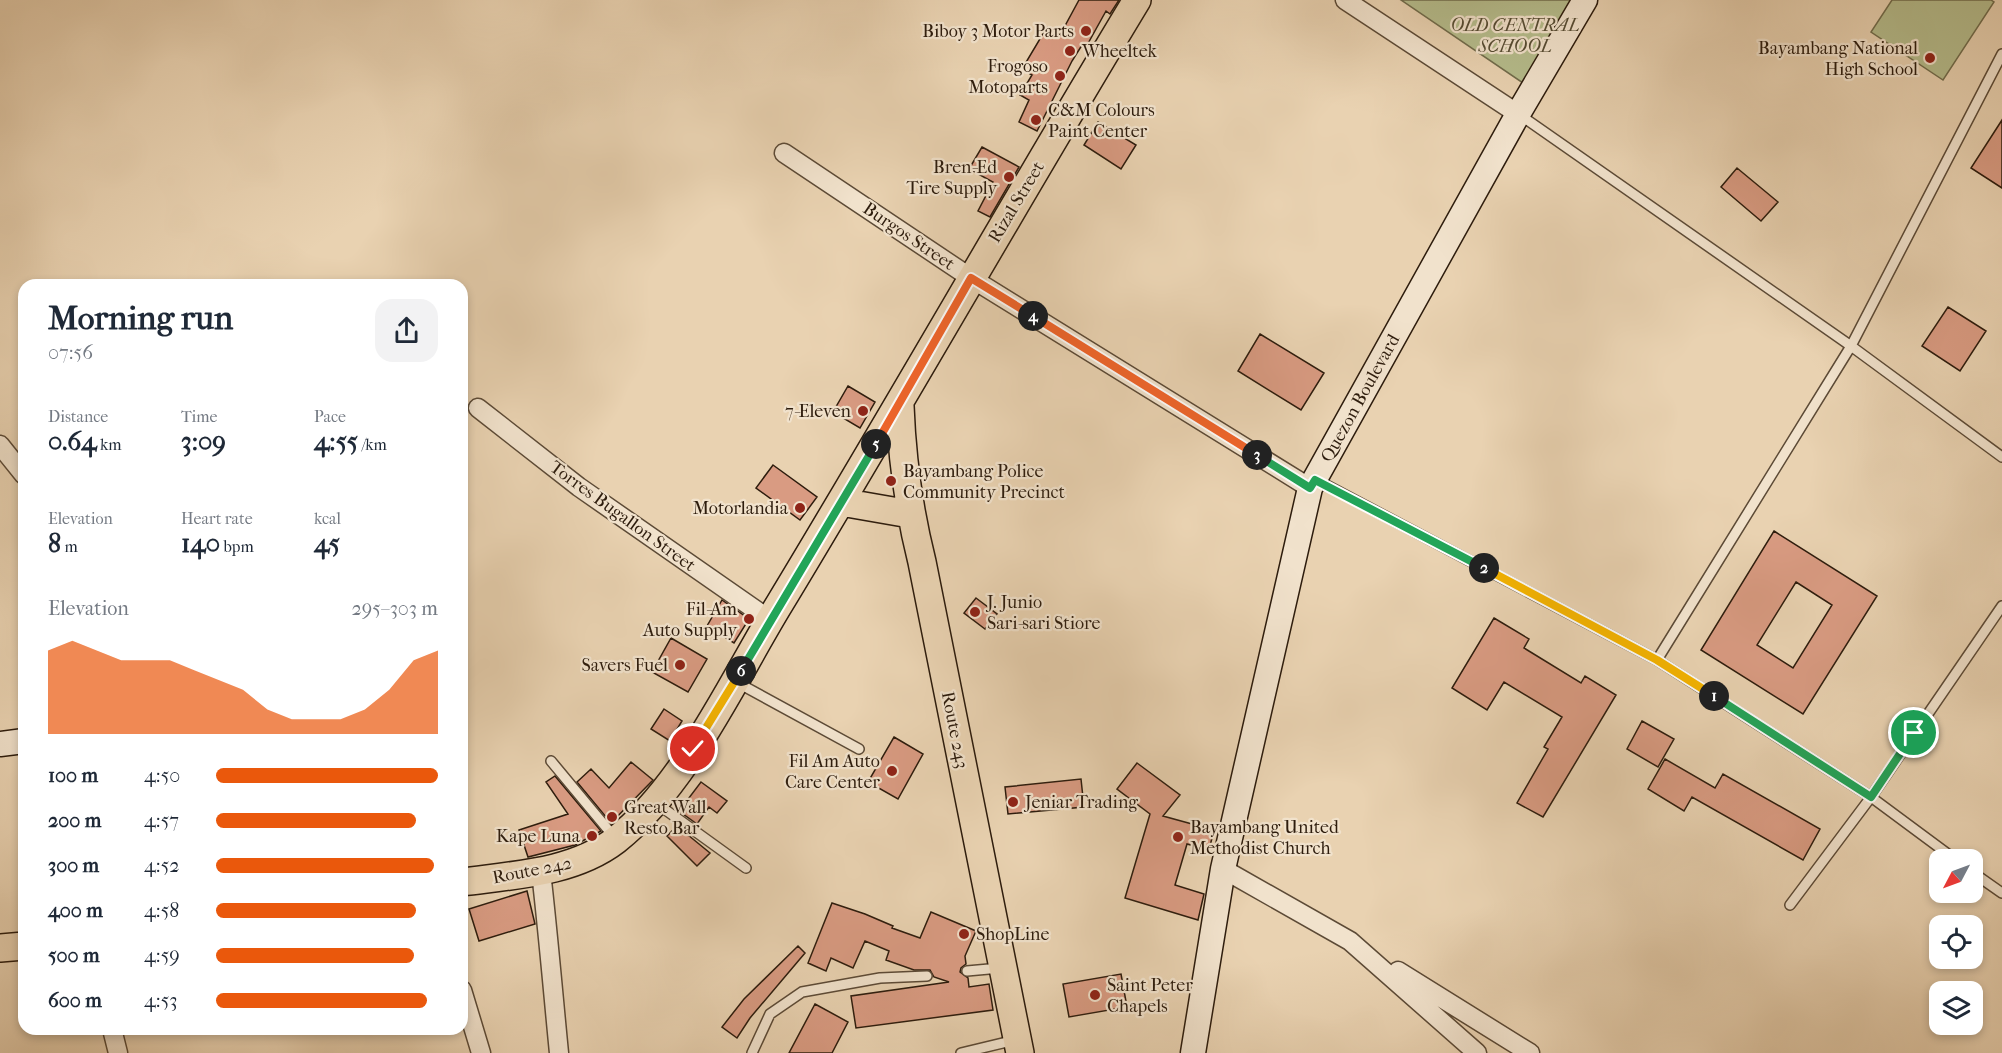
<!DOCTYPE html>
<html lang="en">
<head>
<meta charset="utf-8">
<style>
	:root { --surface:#fff; --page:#f2f2f3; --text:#1f2937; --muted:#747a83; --accent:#ea580c }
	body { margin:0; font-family:"IM FELL French Canon",serif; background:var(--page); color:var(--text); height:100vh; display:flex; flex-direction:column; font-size:22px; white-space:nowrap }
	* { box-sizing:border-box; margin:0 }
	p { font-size:20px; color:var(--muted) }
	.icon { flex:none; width:33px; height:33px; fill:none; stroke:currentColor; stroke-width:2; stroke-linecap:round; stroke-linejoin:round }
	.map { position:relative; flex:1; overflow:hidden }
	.panel { position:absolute; left:18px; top:279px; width:450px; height:756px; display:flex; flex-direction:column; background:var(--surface); border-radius:18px; box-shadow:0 3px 9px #0003 }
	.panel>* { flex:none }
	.needle { width:39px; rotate:229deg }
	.controls { position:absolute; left:1929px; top:849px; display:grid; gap:12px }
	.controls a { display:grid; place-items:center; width:54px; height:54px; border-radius:12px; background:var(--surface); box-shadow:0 3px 9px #0003; font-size:30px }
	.pin { position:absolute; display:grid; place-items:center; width:51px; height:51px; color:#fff; margin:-26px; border:3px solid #fff; border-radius:50%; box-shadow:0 2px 6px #0007 }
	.km { position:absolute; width:30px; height:30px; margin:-15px; border-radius:50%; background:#222; color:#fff; font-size:16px; line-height:30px; text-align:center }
	.round { display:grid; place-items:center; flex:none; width:63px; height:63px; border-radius:18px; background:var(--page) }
	.summary { display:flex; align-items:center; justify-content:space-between; height:102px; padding:0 30px }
	h1 { font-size:33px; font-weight:800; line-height:45px }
	.figures { display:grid; grid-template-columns:repeat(3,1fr); gap:9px; height:102px; padding:6px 30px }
	.figures div { display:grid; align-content:center }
	.figures b { font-size:26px; font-weight:800 }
	.figures small { font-size:16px; font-weight:400 }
	.figures p { font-size:16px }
	.chart { height:168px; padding:12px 30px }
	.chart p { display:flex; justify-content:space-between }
	.chart svg { width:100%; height:108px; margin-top:6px; fill:var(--accent); opacity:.7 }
	ul { padding:0 30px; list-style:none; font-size:20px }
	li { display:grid; grid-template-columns:96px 72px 1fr; align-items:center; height:45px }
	li i { height:15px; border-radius:8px; background:var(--accent) }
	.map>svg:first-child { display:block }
	.green { fill:#b5bc8c; stroke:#716c4c; stroke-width:1.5 }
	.building { fill:#d99b82; stroke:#2d1c0d; stroke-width:1.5; fill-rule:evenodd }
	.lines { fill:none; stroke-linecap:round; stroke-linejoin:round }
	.lane-casing { stroke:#5c4a36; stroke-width:12 }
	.street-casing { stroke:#5c4a36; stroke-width:21 }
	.secondary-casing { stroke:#2d1c0d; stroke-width:27 }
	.primary-casing { stroke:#2d1c0d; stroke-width:30 }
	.lane { stroke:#f1e2cc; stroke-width:9 }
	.street { stroke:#f1e2cc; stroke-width:18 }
	.secondary { stroke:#f1e2cc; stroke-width:24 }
	.primary { stroke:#e9d2b1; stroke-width:27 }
	.split-1-casing { stroke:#fff; stroke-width:12 }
	.split-2-casing { stroke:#fff; stroke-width:12 }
	.split-3-casing { stroke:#fff; stroke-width:12 }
	.split-4-casing { stroke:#fff; stroke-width:12 }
	.split-5-casing { stroke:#fff; stroke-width:12 }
	.split-6-casing { stroke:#fff; stroke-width:12 }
	.split-7-casing { stroke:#fff; stroke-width:12 }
	.split-1 { stroke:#22a559; stroke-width:8 }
	.split-2 { stroke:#f5b400; stroke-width:8 }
	.split-3 { stroke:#22a559; stroke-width:8 }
	.split-4 { stroke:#f0652b; stroke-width:8 }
	.split-5 { stroke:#f0652b; stroke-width:8 }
	.split-6 { stroke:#22a559; stroke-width:8 }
	.split-7 { stroke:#f5b400; stroke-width:8 }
	.poi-dot { fill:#8f2418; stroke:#f1e2cc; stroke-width:2 }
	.labels { text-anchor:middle; stroke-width:4.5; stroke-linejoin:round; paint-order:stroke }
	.park-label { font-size:18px; font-style:italic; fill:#564c33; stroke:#f1e2cc }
	.poi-label { font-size:18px; fill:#2d1c0d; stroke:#f1e2cc; text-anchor:end }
	.street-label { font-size:18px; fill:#2d1c0d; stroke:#f1e2cc }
</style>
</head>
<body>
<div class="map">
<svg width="2002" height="1053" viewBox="0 0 2002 1053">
	<rect width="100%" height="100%" fill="#e9d2b1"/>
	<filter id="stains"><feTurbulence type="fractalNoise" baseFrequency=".00333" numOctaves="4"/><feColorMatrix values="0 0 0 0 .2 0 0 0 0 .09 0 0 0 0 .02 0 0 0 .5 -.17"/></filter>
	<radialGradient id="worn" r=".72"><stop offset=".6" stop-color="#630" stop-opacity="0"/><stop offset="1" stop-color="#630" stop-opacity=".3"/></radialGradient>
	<path class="green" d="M1401 0H1575L1526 85Z
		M1892 0H1991L1994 2 1943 80 1871 32Z"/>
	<path class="building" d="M1079 0H1119L1110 14 1106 11 1086 47 1082 45 1072 61 1037 131 1019 122 1029 100 1020 95 1032 75 1022 69 1047 27 1060 35Z
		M2002 120V188L1971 168Z
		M1098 122 1136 145 1121 169 1084 145Z
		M982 147 1019 167 990 217 978 211 993 182 969 169Z
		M1737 168 1778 202 1761 221 1721 187Z
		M1948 307 1986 331 1960 371 1922 346Z
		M1260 334 1324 373 1301 410 1238 371Z
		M848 386 875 402 860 428 833 412Z
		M773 465 817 497 800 520 756 488Z
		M1774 531 1877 596 1803 714 1701 650ZM1796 582 1832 605 1793 668 1757 645Z
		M976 598 997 614 985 629 964 613Z
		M722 600 749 619 734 643 707 626Z
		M1494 618 1529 639 1524 648 1581 683 1585 676 1616 695 1543 817 1517 803 1548 749 1544 747 1562 717 1504 682 1487 710 1452 688Z
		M671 638 707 659 688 692 652 672Z
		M664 709 682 721 670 741 651 729Z
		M1642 721 1674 739 1658 767 1627 749Z
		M894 737 923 754 898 799 868 782Z
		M1665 759 1715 788 1723 774 1820 829 1803 860 1692 797 1684 811 1648 789Z
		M631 762 653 780 611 823 577 782 591 769 609 788Z
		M1137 763 1180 795 1163 816 1214 830 1209 850 1187 844 1175 885 1204 894 1198 920 1125 898 1150 814 1117 789Z
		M555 776 601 831 575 845 528 857 519 830 568 814 546 782Z
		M1081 779 1084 807 1008 814 1005 787Z
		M701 782 727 801 717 813 709 807 697 824 679 811Z
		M677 826 710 853 697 866 667 836Z
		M527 891 535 924 479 941 469 909Z
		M832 903 865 914 893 926 892 928 920 938 931 912 976 931 965 956 966 964 961 968 960 972 968 978 969 987 989 984 993 1010 856 1028 851 996 949 982 934 977 930 970H914L886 960 889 951 865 941 853 968 831 958 826 971 808 963Z
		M798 946 805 953 750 1018 737 1038 722 1027 744 999Z
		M1121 974 1127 1007 1069 1017 1063 984Z
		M815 1004 848 1022 832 1053H789Z"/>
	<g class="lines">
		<g class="lane-casing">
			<path id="lane" d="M1520 115 1851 346 2002 457
				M1317 480 1657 660 1871 797 1956 860
				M1657 660 1851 346 2002 54
				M738 683 859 749
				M551 761 615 838
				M656 803 746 868
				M1972 872 2002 893
				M1790 905 1871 797 2002 606
				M967 971 1000 968
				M752 1053 770 1014 802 992 880 978 927 976
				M961 1053 1015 1040"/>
		</g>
		<g class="street-casing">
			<path id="street" d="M1345 0 1518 114
				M784 153 971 278 1310 488
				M478 408 579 487 770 620
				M0 445 24 475
				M1223 869 1350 941 1477 1053
				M541 872C548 932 553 992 559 1053
				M1398 971 1530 1053
				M462 990 481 1053
				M112 1029 118 1053"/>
		</g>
		<g class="secondary-casing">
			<path id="secondary" d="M0 744 24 741
				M1193 1053 1223 869 1310 488 1518 114 1585 0"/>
		</g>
		<g class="primary-casing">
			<path id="primary" d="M900 406C902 460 909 510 922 562L1020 1053
				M841 502 910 514
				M462 882C514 875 573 873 616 840 686 785 734 678 780 603 901 403 1016 200 1137 0
				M0 948 24 946"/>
		</g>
		<use href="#lane" class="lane"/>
		<use href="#street" class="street"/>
		<use href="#secondary" class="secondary"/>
		<use href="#primary" class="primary"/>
	</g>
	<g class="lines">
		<g class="split-1-casing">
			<path id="split-1" d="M1714 696 1871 797 1914 733"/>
		</g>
		<g class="split-2-casing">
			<path id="split-2" d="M1484 568 1657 660 1714 696"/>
		</g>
		<g class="split-3-casing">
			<path id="split-3" d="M1257 455 1310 488 1315 480 1484 568"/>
		</g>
		<g class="split-4-casing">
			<path id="split-4" d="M1033 316 1257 455"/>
		</g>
		<g class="split-5-casing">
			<path id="split-5" d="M876 444 971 278 1033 316"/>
		</g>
		<g class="split-6-casing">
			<path id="split-6" d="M741 671 876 444"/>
		</g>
		<g class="split-7-casing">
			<path id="split-7" d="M693 749 741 671"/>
		</g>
		<use href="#split-1" class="split-1"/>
		<use href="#split-2" class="split-2"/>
		<use href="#split-3" class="split-3"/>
		<use href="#split-4" class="split-4"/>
		<use href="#split-5" class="split-5"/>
		<use href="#split-6" class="split-6"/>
		<use href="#split-7" class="split-7"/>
	</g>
	<g class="poi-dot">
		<circle cx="1086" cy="31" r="6"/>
		<circle cx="1070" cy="51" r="6"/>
		<circle cx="1930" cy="58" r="6"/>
		<circle cx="1060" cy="76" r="6"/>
		<circle cx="1036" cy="120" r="6"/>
		<circle cx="1009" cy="177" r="6"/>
		<circle cx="863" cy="411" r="6"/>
		<circle cx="891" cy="481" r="6"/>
		<circle cx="800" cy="508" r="6"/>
		<circle cx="975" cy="612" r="6"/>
		<circle cx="749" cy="619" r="6"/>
		<circle cx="680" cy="665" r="6"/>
		<circle cx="892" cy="771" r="6"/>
		<circle cx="1013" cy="802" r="6"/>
		<circle cx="612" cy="817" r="6"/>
		<circle cx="592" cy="836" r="6"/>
		<circle cx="1178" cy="837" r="6"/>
		<circle cx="964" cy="934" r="6"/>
		<circle cx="1095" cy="995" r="6"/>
	</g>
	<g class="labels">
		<g class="park-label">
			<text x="1515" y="31">OLD CENTRAL<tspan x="1515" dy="21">SCHOOL</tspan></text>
		</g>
		<g class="poi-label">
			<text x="1074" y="37">Biboy 3 Motor Parts</text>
			<text x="1918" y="54">Bayambang National<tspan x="1918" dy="21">High School</tspan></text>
			<text x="1082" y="57" text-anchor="start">Wheeltek</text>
			<text x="1048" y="72">Frogoso<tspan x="1048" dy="21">Motoparts</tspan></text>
			<text x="1048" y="116" text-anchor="start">C&amp;M Colours<tspan x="1048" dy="21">Paint Center</tspan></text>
			<text x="997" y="173">Bren-Ed<tspan x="997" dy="21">Tire Supply</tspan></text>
			<text x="851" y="417">7-Eleven</text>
			<text x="903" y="477" text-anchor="start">Bayambang Police<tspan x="903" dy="21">Community Precinct</tspan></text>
			<text x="788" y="514">Motorlandia</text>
			<text x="987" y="608" text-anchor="start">J. Junio<tspan x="987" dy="21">Sari-sari Stiore</tspan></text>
			<text x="737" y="615">Fil-Am<tspan x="737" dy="21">Auto Supply</tspan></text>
			<text x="668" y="671">Savers Fuel</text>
			<text x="880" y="767">Fil Am Auto<tspan x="880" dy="21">Care Center</tspan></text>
			<text x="1025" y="808" text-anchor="start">Jeniar Trading</text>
			<text x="624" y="813" text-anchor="start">Great Wall<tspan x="624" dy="21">Resto Bar</tspan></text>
			<text x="1190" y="833" text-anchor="start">Bayambang United<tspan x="1190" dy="21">Methodist Church</tspan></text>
			<text x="580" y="842">Kape Luna</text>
			<text x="976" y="940" text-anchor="start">ShopLine</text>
			<text x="1107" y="991" text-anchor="start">Saint Peter<tspan x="1107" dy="21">Chapels</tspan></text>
		</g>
		<g class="street-label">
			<text transform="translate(1016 202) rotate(-59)" y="6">Rizal Street</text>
			<text transform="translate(909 236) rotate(34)" y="6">Burgos Street</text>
			<text transform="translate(1360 398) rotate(-61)" y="6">Quezon Boulevard</text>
			<text transform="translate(623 516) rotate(36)" y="6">Torres Bugallon Street</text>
			<text transform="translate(955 730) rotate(79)" y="6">Route 243</text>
			<text transform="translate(532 870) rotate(-11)" y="6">Route 242</text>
		</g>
	</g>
	<rect width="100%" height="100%" filter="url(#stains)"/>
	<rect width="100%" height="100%" fill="url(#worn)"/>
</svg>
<div class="controls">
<a><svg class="needle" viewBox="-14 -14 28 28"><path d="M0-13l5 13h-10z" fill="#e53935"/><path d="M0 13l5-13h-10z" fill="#747a83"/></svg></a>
<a><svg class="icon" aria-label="locate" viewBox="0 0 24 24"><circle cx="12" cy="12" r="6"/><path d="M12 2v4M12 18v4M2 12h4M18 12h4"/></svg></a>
<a><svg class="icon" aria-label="layers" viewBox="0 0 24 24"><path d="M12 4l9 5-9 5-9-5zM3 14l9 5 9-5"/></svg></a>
</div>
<div class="pin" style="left:1914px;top:733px;background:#1e9e55"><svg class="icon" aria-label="arrive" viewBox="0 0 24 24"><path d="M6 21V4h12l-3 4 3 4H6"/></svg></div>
<div class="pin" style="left:693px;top:749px;background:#d93025"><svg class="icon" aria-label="check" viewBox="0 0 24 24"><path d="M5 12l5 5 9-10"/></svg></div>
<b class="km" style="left:1714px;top:696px">1</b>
<b class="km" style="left:1484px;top:568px">2</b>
<b class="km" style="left:1257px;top:455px">3</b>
<b class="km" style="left:1033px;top:316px">4</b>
<b class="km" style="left:876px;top:444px">5</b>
<b class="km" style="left:741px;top:671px">6</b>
<section class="panel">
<div class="summary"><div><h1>Morning run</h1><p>07:56</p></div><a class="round"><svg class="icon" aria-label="share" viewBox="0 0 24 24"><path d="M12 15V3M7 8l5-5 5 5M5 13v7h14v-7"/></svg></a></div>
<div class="figures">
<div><p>Distance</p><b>0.64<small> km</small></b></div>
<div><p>Time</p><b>3:09</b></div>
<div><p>Pace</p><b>4:55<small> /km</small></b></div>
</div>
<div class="figures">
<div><p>Elevation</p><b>8<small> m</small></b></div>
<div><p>Heart rate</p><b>140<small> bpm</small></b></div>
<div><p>kcal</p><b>45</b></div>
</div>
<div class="chart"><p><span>Elevation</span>295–303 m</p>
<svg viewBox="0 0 160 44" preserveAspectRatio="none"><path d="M0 44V10L10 6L20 10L30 14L40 14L50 14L60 18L70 22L80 26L90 34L100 38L110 38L120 38L130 34L140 26L150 14L160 10V44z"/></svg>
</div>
<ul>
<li><b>100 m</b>4:50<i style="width:100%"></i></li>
<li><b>200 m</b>4:57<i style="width:90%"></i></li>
<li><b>300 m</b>4:52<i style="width:98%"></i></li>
<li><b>400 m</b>4:58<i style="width:90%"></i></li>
<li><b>500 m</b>4:59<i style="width:89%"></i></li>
<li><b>600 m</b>4:53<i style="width:95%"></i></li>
</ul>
</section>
</div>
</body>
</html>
